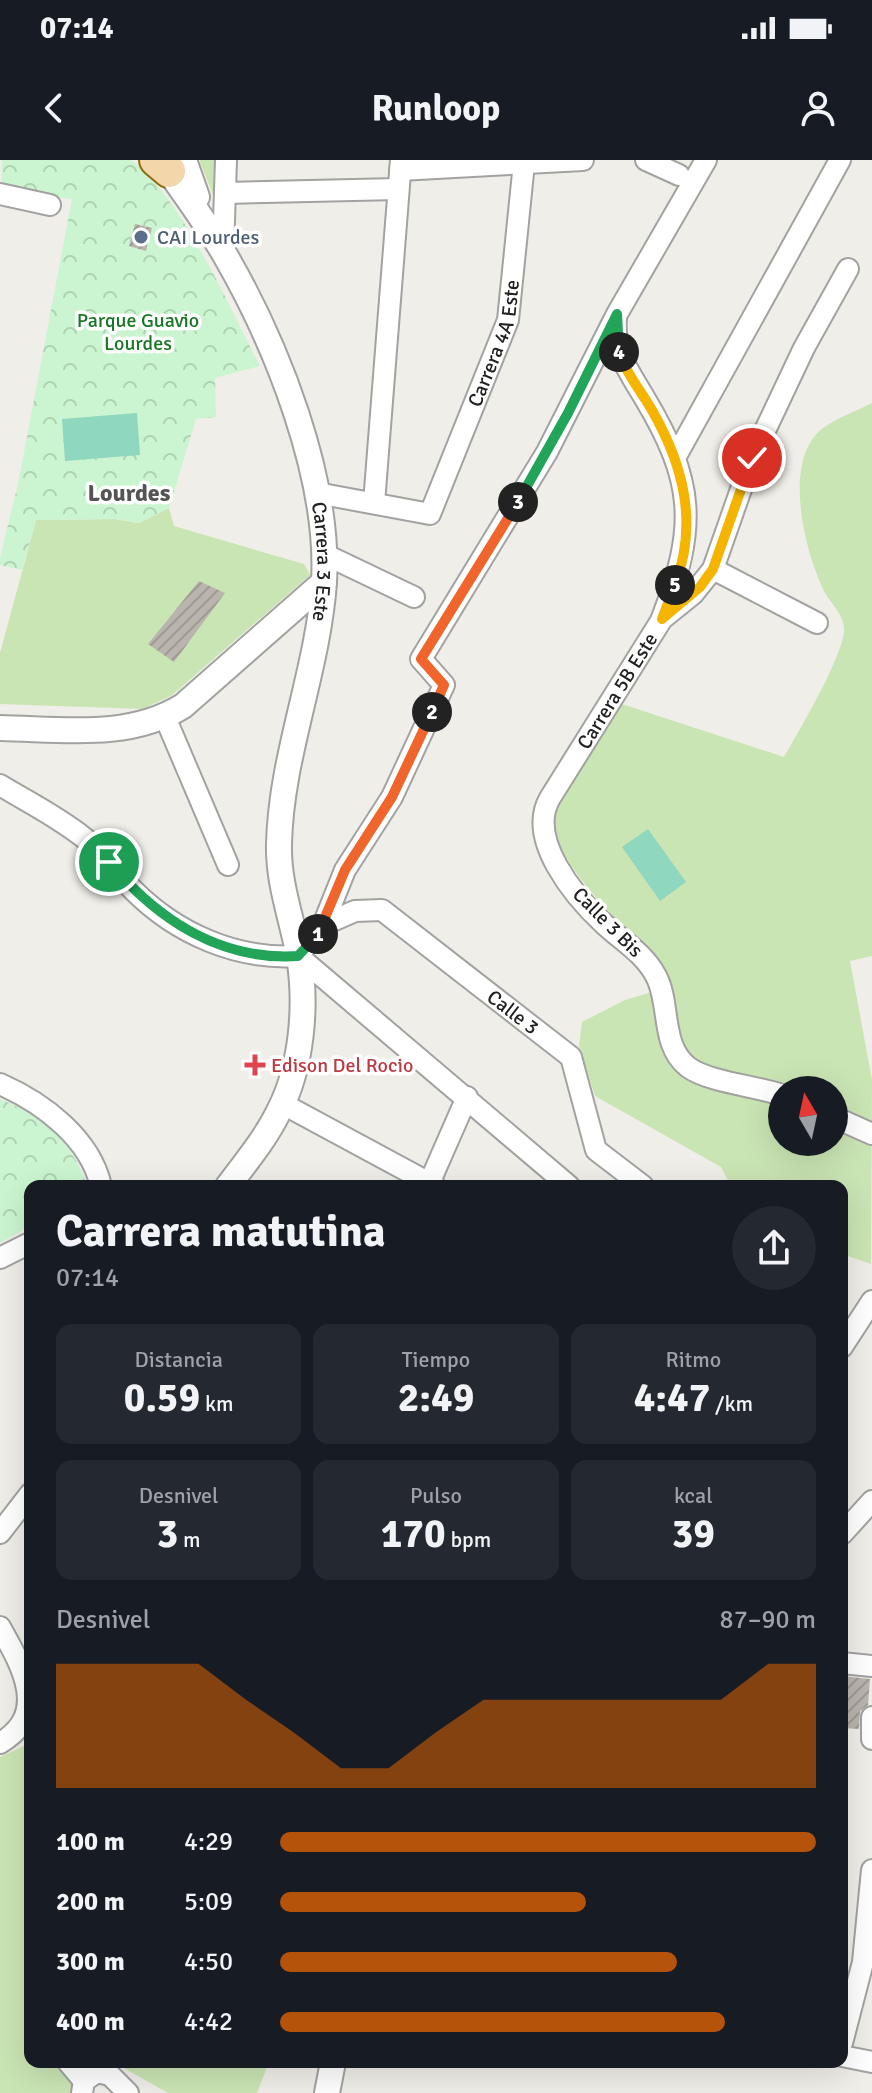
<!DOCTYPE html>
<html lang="es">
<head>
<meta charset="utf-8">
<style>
	:root { --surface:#171b24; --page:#242831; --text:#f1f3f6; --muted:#9ea1a6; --accent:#b45309 }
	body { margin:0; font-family:Signika,sans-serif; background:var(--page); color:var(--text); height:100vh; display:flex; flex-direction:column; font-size:30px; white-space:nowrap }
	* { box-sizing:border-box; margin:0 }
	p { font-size:26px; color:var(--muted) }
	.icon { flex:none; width:44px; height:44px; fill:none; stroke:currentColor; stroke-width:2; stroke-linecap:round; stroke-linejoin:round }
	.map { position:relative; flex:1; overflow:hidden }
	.sheet { position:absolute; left:24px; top:1020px; width:824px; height:888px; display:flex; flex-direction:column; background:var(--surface); border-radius:16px; box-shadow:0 8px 32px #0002 }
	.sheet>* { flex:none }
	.needle { width:52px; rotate:351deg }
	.buttons { position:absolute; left:768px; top:916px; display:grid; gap:16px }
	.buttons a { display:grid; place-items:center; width:80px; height:80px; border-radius:50%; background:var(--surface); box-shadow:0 8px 32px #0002; font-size:40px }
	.pin { position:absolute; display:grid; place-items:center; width:68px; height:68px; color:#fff; margin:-34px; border:4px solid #fff; border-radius:50%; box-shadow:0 2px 8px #0007 }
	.km { position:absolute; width:40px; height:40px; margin:-20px; border-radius:50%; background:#222; color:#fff; font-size:22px; line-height:40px; text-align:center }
	.round { display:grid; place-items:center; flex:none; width:84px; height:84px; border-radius:42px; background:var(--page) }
	.headline { display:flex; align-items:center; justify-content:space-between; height:136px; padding:0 32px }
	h1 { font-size:44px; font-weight:700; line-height:60px }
	.figures { display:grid; grid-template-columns:repeat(3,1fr); gap:12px; height:136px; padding:8px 32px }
	.figures div { display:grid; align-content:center; border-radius:16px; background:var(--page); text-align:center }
	.figures b { font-size:40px; font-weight:700 }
	.figures small { font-size:22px; font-weight:400 }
	.figures p { font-size:22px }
	.chart { height:224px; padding:16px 32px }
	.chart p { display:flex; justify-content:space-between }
	.chart svg { width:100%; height:144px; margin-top:8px; fill:var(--accent); opacity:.7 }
	ul { padding:0 32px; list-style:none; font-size:26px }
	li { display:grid; grid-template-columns:128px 96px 1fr; align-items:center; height:60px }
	li i { height:20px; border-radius:10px; background:var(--accent) }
	.status { display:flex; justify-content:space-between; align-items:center; height:56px; padding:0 40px; background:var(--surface); direction:ltr }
	.status svg { height:22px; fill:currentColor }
	header { display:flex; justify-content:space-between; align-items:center; height:104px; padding:0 32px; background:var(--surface); font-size:36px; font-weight:700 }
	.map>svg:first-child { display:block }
	.grass { fill:#cae5b4; fill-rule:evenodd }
	.park { fill:url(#park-crowns) }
	.pitch { fill:#8fd7be }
	.building { fill:url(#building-hatch) }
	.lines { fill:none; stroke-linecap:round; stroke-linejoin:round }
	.minor-casing { stroke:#a2a2a2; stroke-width:24 }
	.tertiary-casing { stroke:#a2a2a2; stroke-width:28 }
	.primary-casing { stroke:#8f6a0f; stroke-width:36 }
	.minor { stroke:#fff; stroke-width:20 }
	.tertiary { stroke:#fff; stroke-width:24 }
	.primary { stroke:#f3d7aa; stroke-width:32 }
	.split-1-casing { stroke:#fff; stroke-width:16 }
	.split-2-casing { stroke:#fff; stroke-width:16 }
	.split-3-casing { stroke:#fff; stroke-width:16 }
	.split-4-casing { stroke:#fff; stroke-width:16 }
	.split-5-casing { stroke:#fff; stroke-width:16 }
	.split-6-casing { stroke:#fff; stroke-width:16 }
	.split-1 { stroke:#22a559; stroke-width:10 }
	.split-2 { stroke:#f0652b; stroke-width:10 }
	.split-3 { stroke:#f0652b; stroke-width:10 }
	.split-4 { stroke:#22a559; stroke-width:10 }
	.split-5 { stroke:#f5b400; stroke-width:10 }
	.split-6 { stroke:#f5b400; stroke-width:10 }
	.service-dot { fill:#5c6f8a; stroke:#fff; stroke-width:3 }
	.health-dot { fill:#e0444e; stroke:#fff; stroke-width:3 }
	.labels { text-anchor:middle; stroke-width:7; stroke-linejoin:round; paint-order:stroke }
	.service-label { font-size:20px; fill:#4e5e75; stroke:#fff; text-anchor:start }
	.park-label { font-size:20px; fill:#177723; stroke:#fff }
	.street-label { font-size:20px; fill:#212121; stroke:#fff }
	.health-label { font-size:20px; fill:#be3a42; stroke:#fff; text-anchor:start }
	.quarter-label { font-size:24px; font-weight:bold; fill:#545454; stroke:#fff }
</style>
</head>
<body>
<div class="status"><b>07:14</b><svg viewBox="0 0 49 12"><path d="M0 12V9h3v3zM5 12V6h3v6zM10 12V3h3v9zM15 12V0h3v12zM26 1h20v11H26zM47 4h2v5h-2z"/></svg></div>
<header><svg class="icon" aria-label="back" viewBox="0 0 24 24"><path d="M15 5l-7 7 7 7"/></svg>Runloop<svg class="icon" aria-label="person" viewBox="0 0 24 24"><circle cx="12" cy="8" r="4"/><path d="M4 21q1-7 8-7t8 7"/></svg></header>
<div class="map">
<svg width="872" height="1933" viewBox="0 0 872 1933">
	<defs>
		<pattern id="park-crowns" width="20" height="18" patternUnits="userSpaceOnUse" patternTransform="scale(2)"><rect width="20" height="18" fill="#cbf5d0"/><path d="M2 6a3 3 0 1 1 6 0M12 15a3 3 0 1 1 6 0" fill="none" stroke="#aed2b2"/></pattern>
		<pattern id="building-hatch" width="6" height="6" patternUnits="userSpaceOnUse" patternTransform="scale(2)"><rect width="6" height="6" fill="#bab4ae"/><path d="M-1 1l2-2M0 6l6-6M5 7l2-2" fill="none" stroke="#a09a95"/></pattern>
	</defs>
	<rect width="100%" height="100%" fill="#f0eee8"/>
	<path class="grass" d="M200 0H217L216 42 200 2Z
		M872 243V796L850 801 872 920 871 1104 842 1094V1026H731L721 1007 595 936 579 886 582 862 625 840 672 826C657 791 643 787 618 761 600 743 554 692 553 666 551 635 604 571 622 544L784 597C798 573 845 493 844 469 843 453 831 444 824 431 805 392 781 300 823 268 837 258 856 251 872 243ZM782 930H834V982H782Z
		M169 348 174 366 304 404 310 415 171 536 142 549 0 544V493L36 360 115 359 139 363Z
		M30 1583V1902H269L257 1933H168L122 1907 91 1903 77 1911 71 1933H0V1597Z"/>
	<path class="park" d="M2 0H131C183 39 229 147 260 206L215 218 216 257 196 259 169 348 139 363 115 359 36 360 22 410 0 405V398L18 324 72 39 1 31Z
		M0 939C42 956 71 980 86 1023L30 1026V1066L0 1083Z"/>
	<path class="pitch" d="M137 253 140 295 65 301 62 259Z
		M648 669 686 722 660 741 622 687Z"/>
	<path class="building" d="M135 64 152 68 146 91 129 86Z
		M199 421 225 433 174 502 148 484Z
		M842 1516 870 1519 868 1545 860 1551 859 1569 842 1568Z"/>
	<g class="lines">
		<g class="minor-casing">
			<g id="minor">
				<path d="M646 0 679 15"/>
				<path d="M400 10 583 0"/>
				<path d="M225 33 398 29"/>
				<path d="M0 34 50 45"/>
				<path d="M223 91 226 0"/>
				<path d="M616 158C613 191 628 210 644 237 695 322 697 366 662 458"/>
				<path d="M675 298 840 0"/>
				<path id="s1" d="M317 333 430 354 508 160 524 3"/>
				<path d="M374 343 401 0"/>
				<path d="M324 394 414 437"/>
				<path d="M713 409 817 463"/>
				<path d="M165 557 228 705"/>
				<path d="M0 625C28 642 58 657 83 677 103 692 116 712 133 730 177 774 237 800 298 796"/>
				<path id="s2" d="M323 765 355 751 382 750 571 897 596 990 643 1026"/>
				<path d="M298 796 323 765 345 710 392 637 444 525 421 499 547 292 617 154 706 0"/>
				<path d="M298 796 569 1026"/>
				<path d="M0 924C43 943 90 978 101 1026"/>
				<path id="s3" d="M782 935C756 926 708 922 688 907 660 885 671 844 656 816 644 793 622 781 604 764 575 737 526 679 550 638L662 459 693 434 713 409 752 298 804 188 848 109"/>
				<path d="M283 944 435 1026"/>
				<path d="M834 957 872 974"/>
				<path d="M428 1026 467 937"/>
				<path d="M0 1098 30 1083"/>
				<path d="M842 1187 872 1141"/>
				<path d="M0 1373 30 1334"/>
				<path d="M842 1374 872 1341"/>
				<path d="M0 1467C22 1506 50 1554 0 1583"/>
				<path d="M842 1503 872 1506"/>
				<path d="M872 1557V1579"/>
				<path d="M842 1883 863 1802 872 1710"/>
				<path d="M842 1896 872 1902"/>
				<path d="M68 1902 84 1921"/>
				<path d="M82 1933 84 1921 97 1912 110 1915 128 1933"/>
			</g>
		</g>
		<g class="tertiary-casing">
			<g id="tertiary">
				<path id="s4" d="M161 0C183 32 206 62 225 95 277 185 330 318 324 422 318 511 281 595 279 684 278 724 292 758 299 797 307 845 302 907 279 951 266 978 246 1002 228 1026"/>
				<path d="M184 0 197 37"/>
				<path d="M0 568C62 569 128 580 183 546L324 422"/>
				<path d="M327 1933 333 1902"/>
			</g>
		</g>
		<g class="primary-casing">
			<path id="primary" d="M156 0 169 11"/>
		</g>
		<use href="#minor" class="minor"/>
		<use href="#tertiary" class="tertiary"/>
		<use href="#primary" class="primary"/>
	</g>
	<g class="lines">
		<g class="split-1-casing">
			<path id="split-1" d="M109 702C158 760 221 801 298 796L318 774"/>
		</g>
		<g class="split-2-casing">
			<path id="split-2" d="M318 774 345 710 392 637 432 552"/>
		</g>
		<g class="split-3-casing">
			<path id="split-3" d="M432 552 444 525 421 499 518 342"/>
		</g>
		<g class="split-4-casing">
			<path id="split-4" d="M518 342 568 253 617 154 619 192"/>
		</g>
		<g class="split-5-casing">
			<path id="split-5" d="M619 192C626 214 642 232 653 252 684 307 698 364 675 425"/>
		</g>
		<g class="split-6-casing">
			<path id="split-6" d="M675 425 662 459 700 427 713 409 752 298"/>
		</g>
		<use href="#split-1" class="split-1"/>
		<use href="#split-2" class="split-2"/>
		<use href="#split-3" class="split-3"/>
		<use href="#split-4" class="split-4"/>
		<use href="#split-5" class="split-5"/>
		<use href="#split-6" class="split-6"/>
	</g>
	<circle class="service-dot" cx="141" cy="77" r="8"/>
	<path class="health-dot" d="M251 893h8v8h8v8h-8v8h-8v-8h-8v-8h8z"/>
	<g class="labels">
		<g class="service-label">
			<text x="157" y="84">CAI Lourdes</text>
		</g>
		<g class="park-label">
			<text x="138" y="167">Parque Guavio<tspan x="138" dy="23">Lourdes</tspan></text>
		</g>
		<g class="street-label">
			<text dy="7" stroke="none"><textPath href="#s1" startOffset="298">Carrera 4A Este</textPath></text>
			<text dy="7" stroke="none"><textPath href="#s4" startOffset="440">Carrera 3 Este</textPath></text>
			<text dy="7" stroke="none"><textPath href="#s3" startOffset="544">Carrera 5B Este</textPath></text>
			<text transform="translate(608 762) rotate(45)" y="7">Calle 3 Bis</text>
			<text dy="7" stroke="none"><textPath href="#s2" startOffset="228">Calle 3</textPath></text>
		</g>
		<g class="health-label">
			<text x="271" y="912">Edison Del Rocio</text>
		</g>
		<g class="quarter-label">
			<text x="129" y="341">Lourdes</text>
		</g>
	</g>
</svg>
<div class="buttons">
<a><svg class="needle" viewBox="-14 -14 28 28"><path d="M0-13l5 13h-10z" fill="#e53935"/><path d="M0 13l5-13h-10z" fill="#9ea1a6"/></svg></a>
</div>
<div class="pin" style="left:109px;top:702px;background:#1e9e55"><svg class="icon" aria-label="arrive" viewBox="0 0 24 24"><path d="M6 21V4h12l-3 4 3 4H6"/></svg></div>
<div class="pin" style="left:752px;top:298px;background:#d93025"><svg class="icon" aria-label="check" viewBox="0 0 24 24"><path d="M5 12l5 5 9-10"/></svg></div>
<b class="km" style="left:318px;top:774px">1</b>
<b class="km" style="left:432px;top:552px">2</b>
<b class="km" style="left:518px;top:342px">3</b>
<b class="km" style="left:619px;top:192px">4</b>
<b class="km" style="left:675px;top:425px">5</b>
<section class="sheet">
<div class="headline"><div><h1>Carrera matutina</h1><p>07:14</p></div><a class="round"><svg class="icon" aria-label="share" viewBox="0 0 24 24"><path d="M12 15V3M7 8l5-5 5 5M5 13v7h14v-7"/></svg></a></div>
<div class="figures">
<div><p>Distancia</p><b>0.59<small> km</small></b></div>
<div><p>Tiempo</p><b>2:49</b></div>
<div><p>Ritmo</p><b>4:47<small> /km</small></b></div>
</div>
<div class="figures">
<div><p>Desnivel</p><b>3<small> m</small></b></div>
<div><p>Pulso</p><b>170<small> bpm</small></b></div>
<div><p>kcal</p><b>39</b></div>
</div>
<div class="chart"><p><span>Desnivel</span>87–90 m</p>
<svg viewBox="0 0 160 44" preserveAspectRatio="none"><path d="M0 44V6L10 6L20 6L30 6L40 17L50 27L60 38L70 38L80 27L90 17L100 17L110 17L120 17L130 17L140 17L150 6L160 6V44z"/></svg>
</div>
<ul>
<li><b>100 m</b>4:29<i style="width:100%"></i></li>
<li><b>200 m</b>5:09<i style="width:57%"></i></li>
<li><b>300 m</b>4:50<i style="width:74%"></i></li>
<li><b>400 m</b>4:42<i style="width:83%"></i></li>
</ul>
</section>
</div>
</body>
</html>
